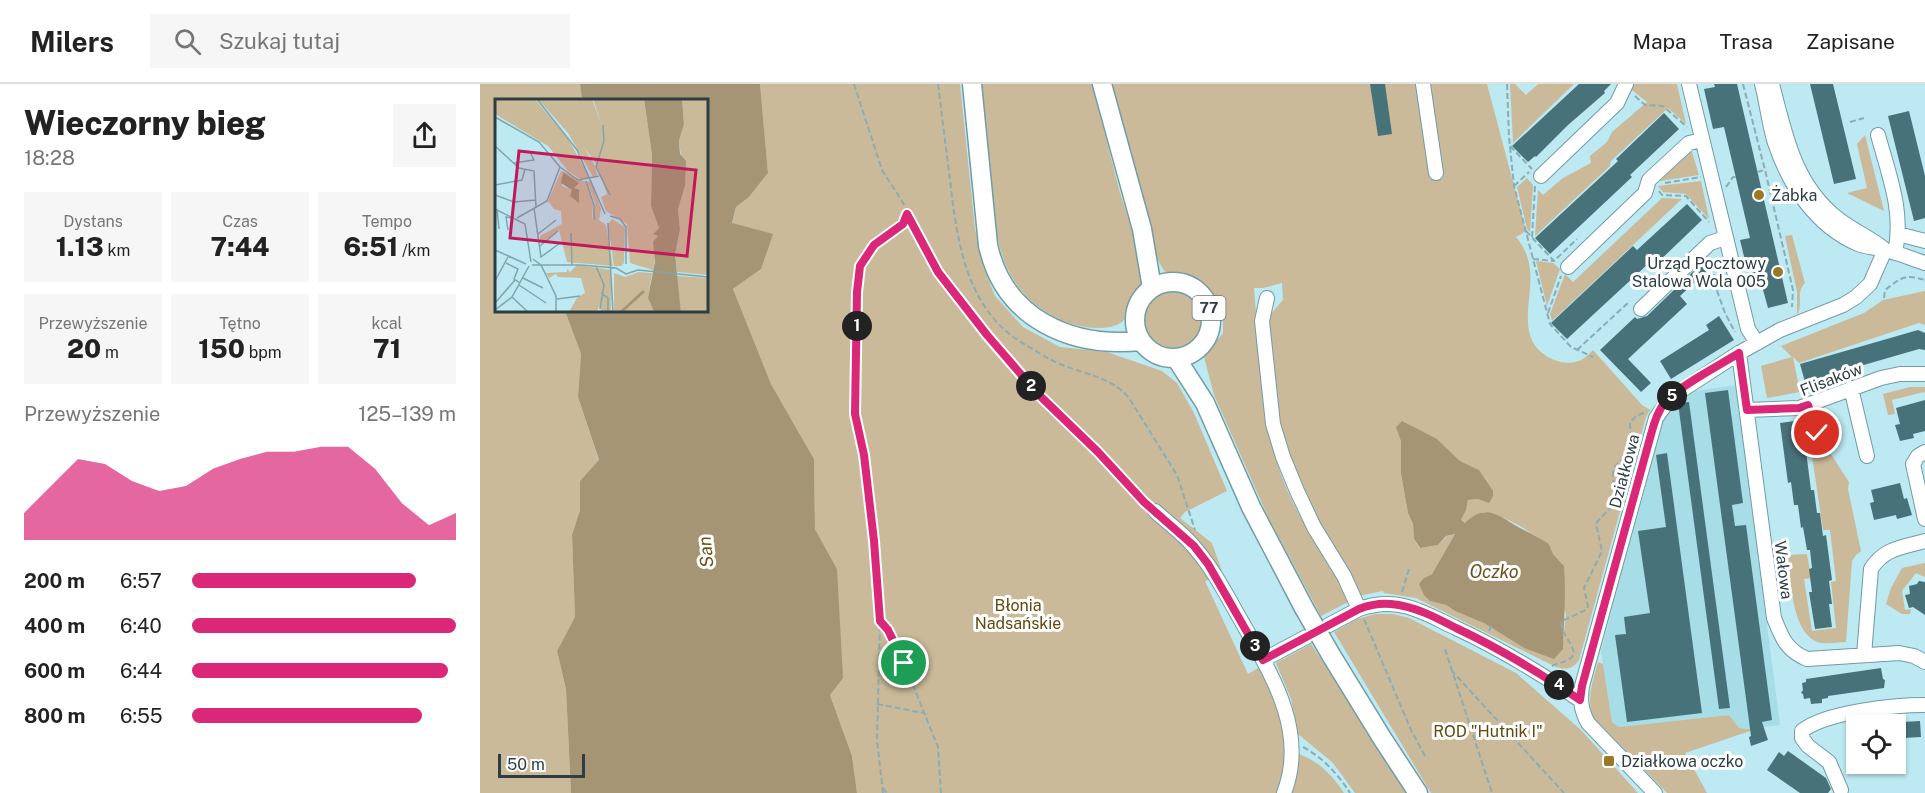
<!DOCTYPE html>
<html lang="pl">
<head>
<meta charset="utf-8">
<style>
	:root { --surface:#fff; --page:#f6f6f6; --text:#222; --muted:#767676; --line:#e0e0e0; --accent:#db2777 }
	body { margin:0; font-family:"Public Sans",sans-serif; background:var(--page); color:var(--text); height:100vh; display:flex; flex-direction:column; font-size:22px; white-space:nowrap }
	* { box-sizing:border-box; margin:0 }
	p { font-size:20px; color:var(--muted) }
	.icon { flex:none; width:33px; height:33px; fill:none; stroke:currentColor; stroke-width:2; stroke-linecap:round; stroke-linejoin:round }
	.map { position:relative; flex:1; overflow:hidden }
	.details { display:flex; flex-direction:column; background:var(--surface); width:480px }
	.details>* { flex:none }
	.buttons { position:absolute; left:1366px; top:630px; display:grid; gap:12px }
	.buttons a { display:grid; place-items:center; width:60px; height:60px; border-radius:0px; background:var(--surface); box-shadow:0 2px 4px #0004; font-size:30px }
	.scale { position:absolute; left:18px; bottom:15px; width:87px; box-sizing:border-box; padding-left:6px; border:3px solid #2c3e42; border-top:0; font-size:16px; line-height:21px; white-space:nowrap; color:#2c3e42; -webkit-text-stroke:4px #fff; paint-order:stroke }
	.pin { position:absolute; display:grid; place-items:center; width:51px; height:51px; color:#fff; margin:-26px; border:3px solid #fff; border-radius:50%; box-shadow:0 2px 6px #0007 }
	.km { position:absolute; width:30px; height:30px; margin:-15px; border-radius:50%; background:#222; color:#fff; font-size:16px; line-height:30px; text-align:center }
	.round { display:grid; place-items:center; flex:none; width:63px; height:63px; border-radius:0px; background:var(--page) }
	.overview { display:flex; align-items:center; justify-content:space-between; height:102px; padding:0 24px }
	h1 { font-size:33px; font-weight:800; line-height:45px }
	.figures { display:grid; grid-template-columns:repeat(3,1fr); gap:9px; height:102px; padding:6px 24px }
	.figures div { display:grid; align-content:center; border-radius:0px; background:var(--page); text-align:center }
	.figures b { font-size:26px; font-weight:800 }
	.figures small { font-size:16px; font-weight:400 }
	.figures p { font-size:16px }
	.chart { height:168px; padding:12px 24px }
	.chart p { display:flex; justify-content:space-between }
	.chart svg { width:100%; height:108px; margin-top:6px; fill:var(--accent); opacity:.7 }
	ul { padding:0 24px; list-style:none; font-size:20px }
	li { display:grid; grid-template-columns:96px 72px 1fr; align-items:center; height:45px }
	li i { height:15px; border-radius:8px; background:var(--accent) }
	header { display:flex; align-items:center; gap:36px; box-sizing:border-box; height:84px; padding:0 30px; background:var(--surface); border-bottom:2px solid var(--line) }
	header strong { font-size:28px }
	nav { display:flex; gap:33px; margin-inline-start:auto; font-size:21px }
	.search { width:420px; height:54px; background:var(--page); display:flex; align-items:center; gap:15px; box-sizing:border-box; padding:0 21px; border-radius:0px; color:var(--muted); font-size:22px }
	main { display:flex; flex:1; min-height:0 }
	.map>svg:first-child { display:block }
	.built { fill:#a7dde7 }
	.green { fill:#caba99; fill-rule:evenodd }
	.water { fill:#a59574 }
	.building { fill:#48727a }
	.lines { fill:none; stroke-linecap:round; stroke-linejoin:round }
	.minor-casing { stroke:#709ca4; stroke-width:16 }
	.major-casing { stroke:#709ca4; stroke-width:21 }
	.path { stroke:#8aadb5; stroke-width:2; stroke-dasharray:6 3; stroke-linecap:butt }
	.minor { stroke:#fff; stroke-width:14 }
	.major { stroke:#fff; stroke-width:18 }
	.major-bridge-casing { stroke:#709ca4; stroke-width:21; stroke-linecap:butt }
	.major-bridge { stroke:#fff; stroke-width:18 }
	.route-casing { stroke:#fff; stroke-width:12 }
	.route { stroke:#db2777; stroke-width:8 }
	.poi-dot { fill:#9b7823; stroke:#fff; stroke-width:2 }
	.labels { text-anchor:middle; stroke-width:6; stroke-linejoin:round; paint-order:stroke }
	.shield { fill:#fff; stroke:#6b787b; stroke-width:1.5 }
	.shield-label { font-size:15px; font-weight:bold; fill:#2c3e42 }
	.poi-label { font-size:16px; fill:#2c3e42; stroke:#fff; text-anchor:start }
	.street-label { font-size:16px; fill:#2c3e42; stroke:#fff }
	.park-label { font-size:16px; fill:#61490d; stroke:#fff }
	.water-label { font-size:18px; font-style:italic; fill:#6a5319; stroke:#fff }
	.inset-river { fill:none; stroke:#a59574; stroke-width:3 }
	.inset-road { fill:none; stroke:#82a5ac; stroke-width:1.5 }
	.view { fill:#c2185b; fill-opacity:0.15; stroke:#c2185b; stroke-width:3 }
	.inset-edge { fill:none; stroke:#2c3e42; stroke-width:3 }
</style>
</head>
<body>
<header>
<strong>Milers</strong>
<div class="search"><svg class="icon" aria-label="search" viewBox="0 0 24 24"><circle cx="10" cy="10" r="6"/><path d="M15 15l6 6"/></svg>Szukaj tutaj</div>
<nav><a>Mapa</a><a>Trasa</a><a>Zapisane</a></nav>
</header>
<main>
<section class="details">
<div class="overview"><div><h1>Wieczorny bieg</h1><p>18:28</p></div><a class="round"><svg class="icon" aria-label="share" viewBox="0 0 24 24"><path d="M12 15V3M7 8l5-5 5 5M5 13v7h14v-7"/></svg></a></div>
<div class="figures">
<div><p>Dystans</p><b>1.13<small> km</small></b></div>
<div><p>Czas</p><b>7:44</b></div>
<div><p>Tempo</p><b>6:51<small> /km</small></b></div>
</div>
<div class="figures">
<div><p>Przewyższenie</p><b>20<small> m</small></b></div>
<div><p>Tętno</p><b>150<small> bpm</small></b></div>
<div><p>kcal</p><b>71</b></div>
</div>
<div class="chart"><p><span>Przewyższenie</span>125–139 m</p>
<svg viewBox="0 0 160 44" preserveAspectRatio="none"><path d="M0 44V33L10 22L20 11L30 13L40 20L50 24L60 22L70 15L80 11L90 8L100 8L110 6L120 6L130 15L140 29L150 38L160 33V44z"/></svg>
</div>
<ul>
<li><b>200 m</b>6:57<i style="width:85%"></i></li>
<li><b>400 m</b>6:40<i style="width:100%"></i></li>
<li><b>600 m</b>6:44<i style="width:97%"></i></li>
<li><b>800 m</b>6:55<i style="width:87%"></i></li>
</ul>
</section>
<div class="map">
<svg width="1445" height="709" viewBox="0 0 1445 709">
	<rect width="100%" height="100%" fill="#bce9f2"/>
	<path class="built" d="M1256 301 1300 641 1267 645 1259 644 1249 631 1139 643 1132 638 1121 567 1178 348 1190 324 1208 308Z"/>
	<path class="green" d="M0 0H100L102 16H16V226L85 227 101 270 98 313 119 377 100 397V426L92 451 95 533 77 567 86 605 91 709H0Z
		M280 0H480L495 145 503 182 515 212 543 243 580 263 627 268 682 287 697 299 714 329 747 407 705 428 700 434 732 459 743 490 725 497 768 590 780 583C801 625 816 662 798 709H377L372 672 350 611 357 485 335 445 334 375 291 300 253 205 281 185 252 140 256 123 269 113 288 89Z
		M502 0H612L640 109 666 188C665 198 650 231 643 237 640 240 635 242 630 243 614 246 596 242 581 236 563 228 546 215 535 198 514 167 513 123 510 87 507 58 505 29 502 0Z
		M628 0H1007L1046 147 1036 153C1064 186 1041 219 1050 251 1055 271 1084 286 1103 275 1106 273 1110 269 1113 266L1162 321 1170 326 1166 333 1099 576C1093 585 1086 586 1076 583L936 514 904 509 903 507 878 512 834 427 813 382 804 354 799 330 789 232 803 216 802 199 783 204H774C780 272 780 345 808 408 825 446 850 481 870 517L841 532 788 433 734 311 724 273 743 249V223L730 209 722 210C710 200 705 203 695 197 685 191 679 179 675 169ZM957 355 980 377 999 386 1009 418 998 415 988 416 986 426 981 436 985 439 1003 428C1027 431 1049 448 1069 460L1073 470 1084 482 1083 521 1086 530 1083 558 1044 564 1002 537 975 527 966 521 950 517 944 494 952 490 975 450 967 452 958 461 939 464 934 455 933 440 928 429 921 391V357Z
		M1030 0H1035L1046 11 1058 0H1094L1033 59Z
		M1151 0H1197L1206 40 1188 24 1131 77 1130 82 1055 152 1058 106 1063 111 1083 94 1111 79 1110 72 1127 58 1132 48 1167 18 1148 3Z
		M1385 51 1404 127 1367 109 1387 104 1377 60Z
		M1207 67 1212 68 1219 91 1174 98Z
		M1047 94 1053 101 1050 148 1047 145 1037 103Z
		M1221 97 1229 135 1206 110 1183 108 1178 102Z
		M1182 114 1202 115 1072 237 1070 230 1085 190 1093 198Z
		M1312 151 1325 199C1315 209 1324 220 1317 231V208L1305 152Z
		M1056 177 1073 179 1080 185 1067 222Z
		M1445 207V241L1439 239 1319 279 1313 273 1320 308 1287 314 1281 282 1312 273 1301 262 1384 229 1403 216Z
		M665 236a28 28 0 1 1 56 0a28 28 0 1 1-56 0Z
		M1430 303H1445V310L1444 308 1412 316 1415 330 1408 331 1403 310Z
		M1347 364 1369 398 1368 405 1381 467 1376 471 1372 477 1366 558C1358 558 1349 560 1342 559 1311 554 1311 495 1308 471L1327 470 1331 494 1324 495 1332 547 1356 544 1351 498 1356 497 1350 446H1343L1332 372 1345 370Z
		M1445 479V493L1436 489 1422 507 1425 526 1431 525 1430 530H1422L1406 520 1411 504 1422 484Z
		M895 530H913L929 534 1036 589 1101 646 1158 709H951L854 548 877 535Z
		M831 560 931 709H875L853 679 818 650 811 615 796 579Z
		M1118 578 1123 580 1132 638 1139 643 1249 631 1259 644 1267 645 1282 643 1205 669 1227 709H1187L1113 633C1106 614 1113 597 1118 578Z
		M818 670C838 676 853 692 864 709H810L816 692Z"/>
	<path class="water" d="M100 0H280L288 89 269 113 256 123 252 139 293 150 281 185 253 205 291 300 334 375 335 445 357 485 363 594 350 611 372 672 377 709H91L86 605 77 567 95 533 92 451 100 426V397L119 376 98 313 101 270 85 227 226 226V16H102Z
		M922 337 957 355 980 377 999 386 1013 407V412L1009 419 998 415 988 416 986 426 981 436 985 439C1006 418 1019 432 1040 444 1050 449 1060 454 1069 460L1073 470 1084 482C1086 510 1084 537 1083 565L1074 575 1044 564 1004 539 975 527 966 521 950 517 944 511 939 500 944 494 952 490 975 450 966 452 958 461 940 464 934 455 933 440 928 429 921 390V357L916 343Z"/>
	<path class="building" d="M890 0H905L912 50 898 52Z
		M1099 0H1131L1124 7 1125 9 1088 41 1056 73 1055 72 1048 78 1032 62Z
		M1234 0H1257L1308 219 1288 224 1280 195 1270 197 1260 156 1270 154 1244 43 1233 45 1224 5 1235 3Z
		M1330 0H1353L1376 95 1354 100Z
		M1429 27 1445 92V134L1434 137 1408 32Z
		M1184 29 1199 45 1150 91 1152 93 1070 170 1055 154 1138 77 1136 75Z
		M1207 120 1222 136 1173 183 1169 179 1087 255 1071 239 1153 162 1157 166Z
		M1224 177 1230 184 1200 212 1207 220 1148 275 1171 299 1161 308 1120 266 1155 233 1157 235 1167 232Z
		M1239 232 1254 256 1191 295 1180 277 1229 246 1226 241Z
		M1438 246 1445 249V266L1439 265 1325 298 1320 280Z
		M1248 306 1263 419 1252 421 1255 442 1266 441 1292 636 1282 638 1288 656 1271 662 1269 653 1271 652 1225 309Z
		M1445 316V347L1433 350 1434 354 1420 357 1415 341 1420 340 1416 324Z
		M1209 318 1250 624 1239 625 1198 319Z
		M1322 336 1331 406H1334L1337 429H1340L1343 452 1346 451 1352 496 1349 497 1352 520H1349L1352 543 1335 545 1329 508H1332L1329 485 1332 484 1330 466H1327L1323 443 1321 444 1318 421H1314L1311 398 1308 399 1300 339Z
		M1187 369 1222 629 1147 638 1135 551 1146 550 1144 533 1170 529 1158 447 1186 443 1176 371Z
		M1420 399 1424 415 1427 414 1432 431 1417 435 1416 431 1394 436 1390 419 1394 418 1391 406Z
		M1439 497 1445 498V531L1433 523 1429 524 1425 511 1430 510 1429 502 1437 500Z
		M1401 584 1403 595 1405 596 1404 604 1348 612V614L1342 615V619L1331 620 1330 614 1324 615 1323 610 1321 609 1323 606 1322 599 1326 598V595Z
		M1440 637 1441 653 1423 654 1422 638Z
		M1308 667 1346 694 1351 705 1348 709H1320L1287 686 1299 668 1304 672Z"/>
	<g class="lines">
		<g class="minor-casing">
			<path id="minor" d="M943 0 956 89
				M1209 0 1268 245 1277 259
				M1282 0C1287 19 1289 40 1295 59 1309 101 1336 142 1378 160 1387 164 1396 163 1405 166 1419 169 1432 175 1445 179
				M1292 0C1305 50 1314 100 1357 134 1372 146 1389 153 1403 164
				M1398 51C1409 92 1424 127 1415 169
				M1061 92 1137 19 1146 0
				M1418 150 1445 157
				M1088 183 1165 109 1169 96 1209 59 1222 56
				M787 214 782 237 793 340 803 373 817 407 834 443 864 492 879 525
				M1161 225 1230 159 1245 154
				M1259 269 1294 534C1302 554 1306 566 1327 575L1419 569 1434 572 1445 578
				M1371 304 1387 372
				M1328 321 1337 349
				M1267 326 1319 324 1401 294 1420 290H1445
				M1445 368 1438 372 1433 380 1445 435
				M675 427C688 439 704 450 715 464 734 486 747 512 762 538 791 590 828 647 804 709
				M1384 571 1391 485C1404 464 1423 463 1445 457
				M783 576 879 525C894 520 908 518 924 522 942 526 959 536 976 544 1019 564 1060 589 1100 616
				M1361 706 1349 678 1328 662 1322 654V647C1345 628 1415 621 1445 621
				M1175 709 1108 639C1101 626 1100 617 1102 602L1176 334 1191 313 1259 269 1300 246 1363 221 1376 213 1390 200 1405 166"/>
		</g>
		<g class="major-casing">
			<path id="major" d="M492 0 508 161C524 235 591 264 661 257
				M622 0 662 145 672 204
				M655 236a38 38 0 1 1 76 0a38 38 0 1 1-76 0Z
				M696 274 725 319 771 423 824 524
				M851 571 902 654 938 709"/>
		</g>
		<path class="path" d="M374 0 402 86 422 117 458 188 507 251 557 309 618 368 666 420
			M458 0C462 32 466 64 470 96 477 157 486 226 544 260 556 267 568 275 580 280 606 291 630 292 649 314L697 391 715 446
			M1027 0 1029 53 1034 102 1070 240 1091 263 1113 273
			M1263 0 1285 86 1313 206 1312 223
			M1155 12 1165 21 1183 22 1207 43
			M1370 38 1384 34
			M1030 62 1052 85
			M1277 88 1285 86
			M1185 99 1221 93
			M1034 102 1049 88
			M1246 103 1253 93H1256
			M1179 107 1182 111 1206 112 1229 138
			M1046 147 1074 177 1097 155
			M1052 153 1055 102
			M1053 175 1074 177
			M1229 177 1240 182
			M1241 184 1232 193 1245 229 1255 248
			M1404 214 1405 206C1422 193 1424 190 1445 196
			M1068 229 1081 192
			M1097 266 1150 217
			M922 508 929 485
			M884 535 931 646 945 672
			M400 537 408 546 424 579 458 663 461 709
			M1009 547 1013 539
			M965 565 1012 709
			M1072 582C1078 579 1086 578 1091 574 1101 565 1078 550 1082 537L1106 526 1108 522 1104 504 1122 467 1116 440C1121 431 1135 423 1136 413 1137 404 1130 395 1134 385 1137 378 1143 376 1147 371 1155 362 1150 349 1150 339L1156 332 1164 329
			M971 586 1084 709
			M397 620 444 629
			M823 663C842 673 858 690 870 709
			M403 704 407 709
			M403 709 397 656 400 537 398 501 384 371 375 330 377 208 380 182 394 161 423 140 427 130"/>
		<use href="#minor" class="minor"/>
		<use href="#major" class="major"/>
		<g class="major-bridge-casing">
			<path id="major-bridge" d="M824 524 851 571"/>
		</g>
		<use href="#major-bridge" class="major-bridge"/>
	</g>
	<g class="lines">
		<g class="route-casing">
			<path id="route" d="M424 579 408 546 400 537 394 457 384 371 375 330 377 208 380 182 394 161 423 140 427 130 458 188 507 251 557 309 618 368 664 418 714 462 728 480 783 576 879 525C889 521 899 519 911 520 934 522 955 533 976 544 1019 564 1060 589 1100 616L1102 602 1170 354C1174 340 1177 327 1187 316 1201 301 1240 281 1259 269L1267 326 1319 324 1328 321 1337 349"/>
		</g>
		<use href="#route" class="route"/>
	</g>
	<g class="poi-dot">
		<circle cx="1279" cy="111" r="6"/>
		<circle cx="1298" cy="188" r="6"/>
		<rect x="1123" y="671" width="12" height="12" rx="3"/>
	</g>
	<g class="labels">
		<rect class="shield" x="712.5" y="212" width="33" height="24" rx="4.5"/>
		<g class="shield-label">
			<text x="729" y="229">77</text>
		</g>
		<g class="poi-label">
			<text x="1291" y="117">Żabka</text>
			<text x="1286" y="185" text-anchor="end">Urząd Pocztowy<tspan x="1286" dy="18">Stalowa Wola 005</tspan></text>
			<text x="1141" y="683">Działkowa oczko</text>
		</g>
		<g class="street-label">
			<text transform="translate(1351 295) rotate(-21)" y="6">Flisaków</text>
			<text transform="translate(1144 387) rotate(-75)" y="6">Działkowa</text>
			<text transform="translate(1304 486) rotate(83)" y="6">Wałowa</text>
		</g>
		<g class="park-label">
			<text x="538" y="527">Błonia<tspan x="538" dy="18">Nadsańskie</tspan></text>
			<text x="1008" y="653">ROD "Hutnik I"</text>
		</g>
		<g class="water-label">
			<text transform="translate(226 468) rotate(-96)" y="6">San</text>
			<text x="1014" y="494">Oczko</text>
		</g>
	</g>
	<g transform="translate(15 15)">
		<rect width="213" height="213" fill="#bce9f2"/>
		<path d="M0 0H40L73 40 95 79 85 80 73 72 53 47 0 15ZM43 0H97L107 27 98 0H149L157 56 156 107 164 129 159 135 163 137 158 171 135 164 132 125 111 112 106 98 112 95 101 65 89 48 100 67 102 76 98 78 73 34ZM187 0H213V176L182 173 180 155 185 131 183 110 190 87 184 42 189 25ZM66 72 91 83 98 104 97 123 100 104 92 83 96 81 106 110 104 121 111 126 118 167 72 163 64 131 46 145 45 137 67 125 66 112 59 110 53 102ZM67 74 82 85 78 90 84 89V102L75 97 78 91 67 87ZM117 120 130 128 129 164 126 167H119L113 125ZM82 166 116 171V213H107L104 207 102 213H74L82 199 90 194 86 179 63 178 61 175 54 179 51 174 72 173V170L75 173ZM144 173 157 174 153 199 159 213H119V174L130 178ZM182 177 213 179V213H186Z" fill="#caba99" fill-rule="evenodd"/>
		<path d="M149 0H187L189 25 184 42 185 55 191 62 190 87 183 110 185 131 180 155 186 213H159L153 199 160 162 158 143 163 137 158 135 164 129 156 107 157 56ZM68 73 84 84 79 89 84 90V104L75 97 77 91 66 84Z" fill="#a59574"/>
		<path class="inset-river" d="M126 213 149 192"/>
		<path class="inset-road" d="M42 0 82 51 110 115M0 18 44 43 65 68 83 81 104 77M108 26 109 42 101 68 115 96M0 47 24 69 39 72 41 108M19 64 39 61 35 53M91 82 99 106V121M0 86 27 81 30 70M0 96 19 103 41 101M39 109 46 158 65 144M0 110 30 125 36 163M2 110 4 130M115 117 125 120 131 128V165M22 119 52 102 65 68M113 124 118 213M13 131 11 118 17 119M76 134 77 166M43 135 61 121M45 147 63 132M0 151 31 165M38 160 46 166 61 197V213M11 164 23 170 19 180 25 184M37 166H85L121 169 131 175 143 171 213 178M101 167 109 186 105 210M28 179 48 189M0 182 14 156M24 186 51 204M106 194 113 199V213M17 198 33 213M62 200 85 197M0 204 20 181M0 211 17 198 34 167"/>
		<path class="view" d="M24 52 201 71 192 157 15 139Z"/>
		<rect width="213" height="213" class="inset-edge"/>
	</g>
</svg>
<div class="buttons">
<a><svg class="icon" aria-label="locate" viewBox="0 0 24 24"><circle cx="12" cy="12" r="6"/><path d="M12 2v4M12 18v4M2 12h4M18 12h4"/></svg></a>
</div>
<div class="scale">50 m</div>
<div class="pin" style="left:424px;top:579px;background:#1e9e55"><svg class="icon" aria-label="arrive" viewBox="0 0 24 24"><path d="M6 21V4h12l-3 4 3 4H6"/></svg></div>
<div class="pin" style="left:1337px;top:349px;background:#d93025"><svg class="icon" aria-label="check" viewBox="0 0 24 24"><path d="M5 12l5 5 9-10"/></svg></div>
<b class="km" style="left:377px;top:242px">1</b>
<b class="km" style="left:551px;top:302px">2</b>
<b class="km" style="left:775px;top:562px">3</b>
<b class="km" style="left:1079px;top:601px">4</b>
<b class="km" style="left:1192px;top:312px">5</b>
</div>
</main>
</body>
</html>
